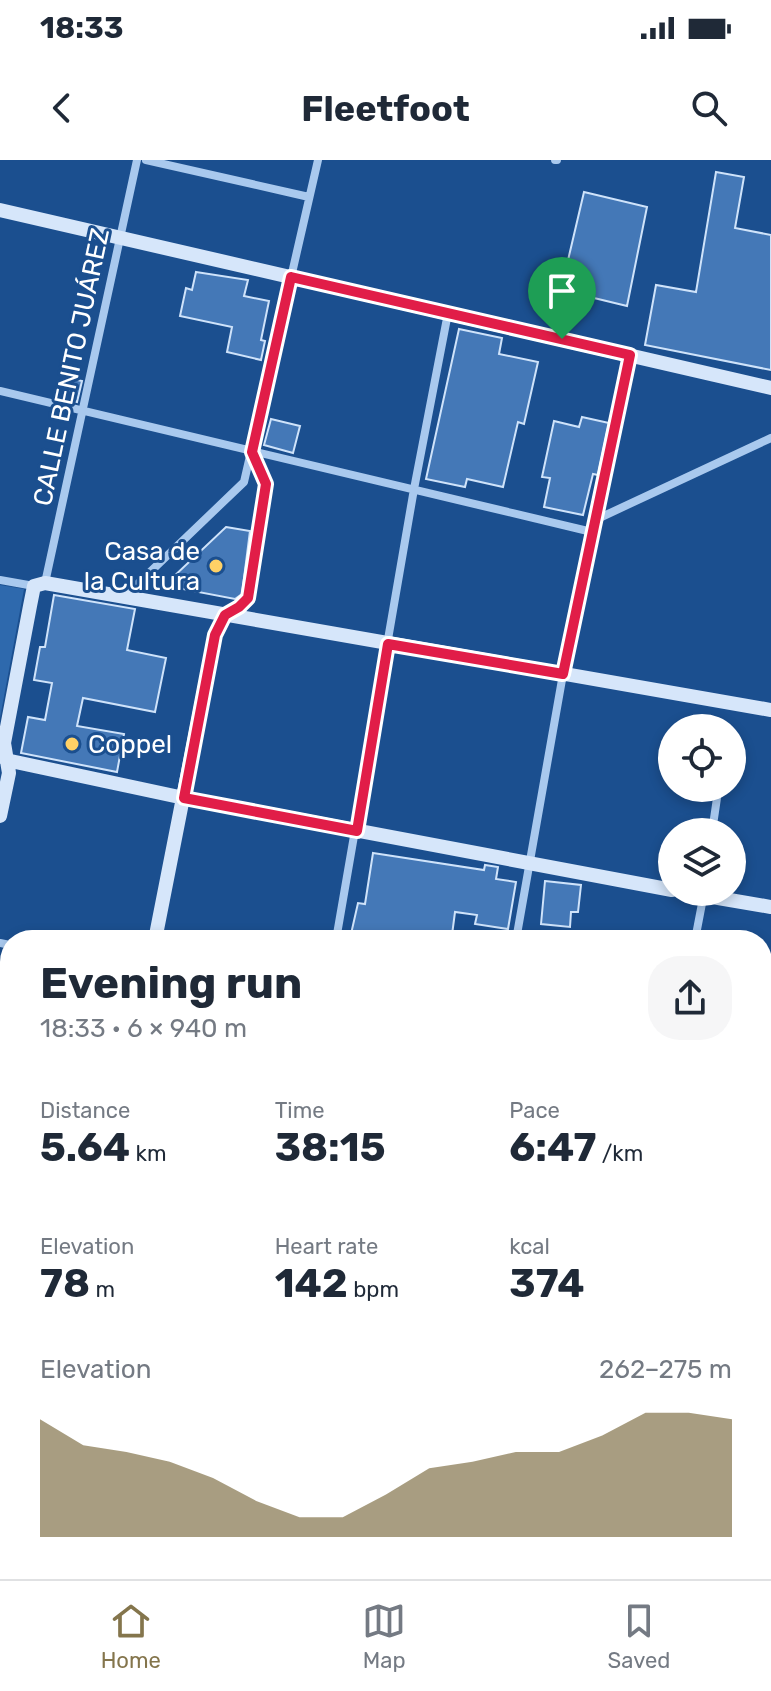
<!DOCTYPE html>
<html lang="en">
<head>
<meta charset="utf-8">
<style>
	:root { --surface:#fff; --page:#f6f6f7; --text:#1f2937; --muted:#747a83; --line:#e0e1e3; --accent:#84754c }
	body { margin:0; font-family:Rubik,sans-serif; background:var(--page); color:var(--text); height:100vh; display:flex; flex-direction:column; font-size:30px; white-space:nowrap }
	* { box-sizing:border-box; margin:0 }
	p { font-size:26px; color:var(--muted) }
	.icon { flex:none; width:44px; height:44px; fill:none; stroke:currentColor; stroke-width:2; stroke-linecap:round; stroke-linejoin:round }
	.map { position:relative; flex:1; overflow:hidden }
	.drawer { position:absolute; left:0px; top:770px; width:772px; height:650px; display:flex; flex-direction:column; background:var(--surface); border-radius:32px 32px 0 0; box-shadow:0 4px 12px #0003 }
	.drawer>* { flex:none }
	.buttons { position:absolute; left:658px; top:554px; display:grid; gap:16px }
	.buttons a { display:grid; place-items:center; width:88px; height:88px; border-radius:50%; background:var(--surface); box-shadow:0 4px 12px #0003; font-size:40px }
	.pin { position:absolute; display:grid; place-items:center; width:68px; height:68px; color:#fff; margin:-82px -34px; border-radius:50% 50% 50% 0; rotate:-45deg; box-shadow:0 0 8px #0007 }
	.pin .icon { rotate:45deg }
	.round { display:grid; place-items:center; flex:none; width:84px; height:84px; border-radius:32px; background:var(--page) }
	.head { display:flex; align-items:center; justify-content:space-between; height:136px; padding:0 40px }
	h1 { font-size:44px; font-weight:700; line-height:60px }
	.metrics { display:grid; grid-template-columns:repeat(3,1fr); gap:12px; height:136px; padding:8px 40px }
	.metrics div { display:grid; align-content:center }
	.metrics b { font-size:40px; font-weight:700 }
	.metrics small { font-size:22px; font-weight:400 }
	.metrics p { font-size:22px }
	.chart { height:224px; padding:16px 40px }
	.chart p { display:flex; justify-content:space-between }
	.chart svg { width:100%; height:144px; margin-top:8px; fill:var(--accent); opacity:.7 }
	.status { display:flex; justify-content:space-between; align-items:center; height:56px; padding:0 40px; background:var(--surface); direction:ltr }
	.status svg { height:22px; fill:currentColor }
	header { display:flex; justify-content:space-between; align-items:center; height:104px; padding:0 40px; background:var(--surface); font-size:36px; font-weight:700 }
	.dock { display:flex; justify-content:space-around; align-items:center; height:112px; border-top:2px solid var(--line); background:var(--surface); font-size:22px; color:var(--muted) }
	.dock a { display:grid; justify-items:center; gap:4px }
	.dock .on { color:var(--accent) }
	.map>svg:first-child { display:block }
	.green { fill:#2e69ad }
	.building { fill:#4478b7; stroke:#cfe3fa; stroke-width:2 }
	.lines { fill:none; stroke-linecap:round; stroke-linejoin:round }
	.minor { stroke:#a9c9ee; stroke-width:8 }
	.secondary { stroke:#d6e6fa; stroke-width:14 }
	.route-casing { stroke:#fff; stroke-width:16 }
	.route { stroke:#e11d48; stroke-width:10 }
	.poi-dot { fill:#ffd166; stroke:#1b4f8f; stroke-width:3 }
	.labels { text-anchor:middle; stroke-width:6; stroke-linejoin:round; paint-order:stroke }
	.street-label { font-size:26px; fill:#fff; stroke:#1b4f8f }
	.poi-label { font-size:26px; fill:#fff; stroke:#1b4f8f; text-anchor:end }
</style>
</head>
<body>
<div class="status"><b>18:33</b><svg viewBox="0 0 49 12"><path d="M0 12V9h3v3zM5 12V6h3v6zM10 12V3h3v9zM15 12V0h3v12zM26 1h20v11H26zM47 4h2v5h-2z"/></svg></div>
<header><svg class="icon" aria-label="back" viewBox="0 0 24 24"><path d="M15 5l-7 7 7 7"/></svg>Fleetfoot<svg class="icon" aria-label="search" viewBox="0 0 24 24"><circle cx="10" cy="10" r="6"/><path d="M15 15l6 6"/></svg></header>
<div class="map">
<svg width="771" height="1419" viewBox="0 0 771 1419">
	<rect width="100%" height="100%" fill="#1b4f8f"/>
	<path class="green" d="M0 425 24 429 0 558Z"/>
	<path class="building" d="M716 12 744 17 735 68 771 75V210L645 185 656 125 696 132Z
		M584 32 647 47 627 146 561 130Z
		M196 112 248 120 244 136 269 141 261 180 265 181 261 200 227 192 232 167 180 156 186 128 192 130Z
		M459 169 502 178 499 194 538 202 524 264 518 262 503 327 467 319 465 327 426 319Z
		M68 218 82 221 77 242 63 239Z
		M582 257 609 263 598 315 593 314 583 355 544 347 550 318 542 317 554 261 579 267Z
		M271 259 300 266 293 293 264 285Z
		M226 367 250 371 242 434 235 439 172 427 170 420Z
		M54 435 135 449 127 490 166 498 155 552 83 538 77 566 124 574 117 612 21 593 28 557 45 560 52 523 34 520 40 487H45Z
		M373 693 484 710 485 705 498 707 496 719 516 722 508 769 475 764 477 755 455 752 452 775 445 774 444 780 404 774 403 780H385L351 774 358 743 365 744Z
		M545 721 581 725 578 752H571L570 767 541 764Z"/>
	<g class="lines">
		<path class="minor" d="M146 0 309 37
			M555 0H557
			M0 231 592 372
			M595 360 771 278
			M0 420 34 426
			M45 423 137 0
			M125 436 244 322 318 0
			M228 453 248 438 266 324 252 293
			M712 672 717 638
			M336 780 414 329 448 153
			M516 780 563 514 630 195
			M695 780 704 733
			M0 783 10 785
			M0 971 10 973
			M762 1137 771 1139
			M0 1154 10 1156
			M762 1333 771 1336
			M0 1339 10 1341
			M762 1395 771 1343
			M332 1410 374 1419
			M213 1419 214 1410
			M391 1419 393 1410
			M575 1419 576 1410
			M758 1419 759 1410"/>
		<path class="secondary" d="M0 50 771 228
			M6 600 184 638 672 730
			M0 656 9 613 4 583 30 446 34 426 45 423 771 550
			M683 732 771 747
			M155 780 215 475 225 455
			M24 1419 26 1410"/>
	</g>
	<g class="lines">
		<g class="route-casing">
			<path id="route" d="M291 117 630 195 563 514 388 484 357 671 184 638 215 475 225 455 239 447 248 438 266 324 252 292Z"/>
		</g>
		<use href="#route" class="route"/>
	</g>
	<g class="poi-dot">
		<circle cx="216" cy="406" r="8"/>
		<circle cx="72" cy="584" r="8"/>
	</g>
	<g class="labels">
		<g class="street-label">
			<text transform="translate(71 207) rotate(-78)" y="9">CALLE BENITO JUÁREZ</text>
		</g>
		<g class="poi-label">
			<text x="200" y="400">Casa de<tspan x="200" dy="30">la Cultura</tspan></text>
			<text x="88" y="593" text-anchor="start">Coppel</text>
		</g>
	</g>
</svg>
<div class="buttons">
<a><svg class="icon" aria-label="locate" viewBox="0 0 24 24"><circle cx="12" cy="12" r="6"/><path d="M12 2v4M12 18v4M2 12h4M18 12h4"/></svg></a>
<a><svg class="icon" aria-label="layers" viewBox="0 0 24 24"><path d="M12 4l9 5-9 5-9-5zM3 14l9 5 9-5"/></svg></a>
</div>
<div class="pin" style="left:562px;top:179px;background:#1e9e55"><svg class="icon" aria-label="arrive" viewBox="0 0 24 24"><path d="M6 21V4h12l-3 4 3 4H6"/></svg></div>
<section class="drawer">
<div class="head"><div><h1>Evening run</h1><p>18:33 · 6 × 940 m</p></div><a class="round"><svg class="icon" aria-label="share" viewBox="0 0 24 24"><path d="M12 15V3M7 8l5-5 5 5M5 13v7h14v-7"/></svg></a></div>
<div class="metrics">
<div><p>Distance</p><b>5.64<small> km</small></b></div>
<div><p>Time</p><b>38:15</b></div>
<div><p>Pace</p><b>6:47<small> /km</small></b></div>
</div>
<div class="metrics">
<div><p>Elevation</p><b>78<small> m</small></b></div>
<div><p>Heart rate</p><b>142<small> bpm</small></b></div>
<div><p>kcal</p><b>374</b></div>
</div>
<div class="chart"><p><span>Elevation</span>262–275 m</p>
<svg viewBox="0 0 160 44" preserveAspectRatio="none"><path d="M0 44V8L10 16L20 18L30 21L40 26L50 33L60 38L70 38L80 31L90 23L100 21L110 18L120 18L130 13L140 6L150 6L160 8V44z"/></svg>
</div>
</section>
</div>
<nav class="dock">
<a class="on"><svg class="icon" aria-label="home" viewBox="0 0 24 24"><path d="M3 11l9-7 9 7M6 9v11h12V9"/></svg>Home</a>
<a><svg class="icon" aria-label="map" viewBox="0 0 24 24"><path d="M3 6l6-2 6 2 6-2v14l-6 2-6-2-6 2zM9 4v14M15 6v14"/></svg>Map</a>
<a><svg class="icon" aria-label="saved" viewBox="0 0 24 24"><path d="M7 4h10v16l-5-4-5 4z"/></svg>Saved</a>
</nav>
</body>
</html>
